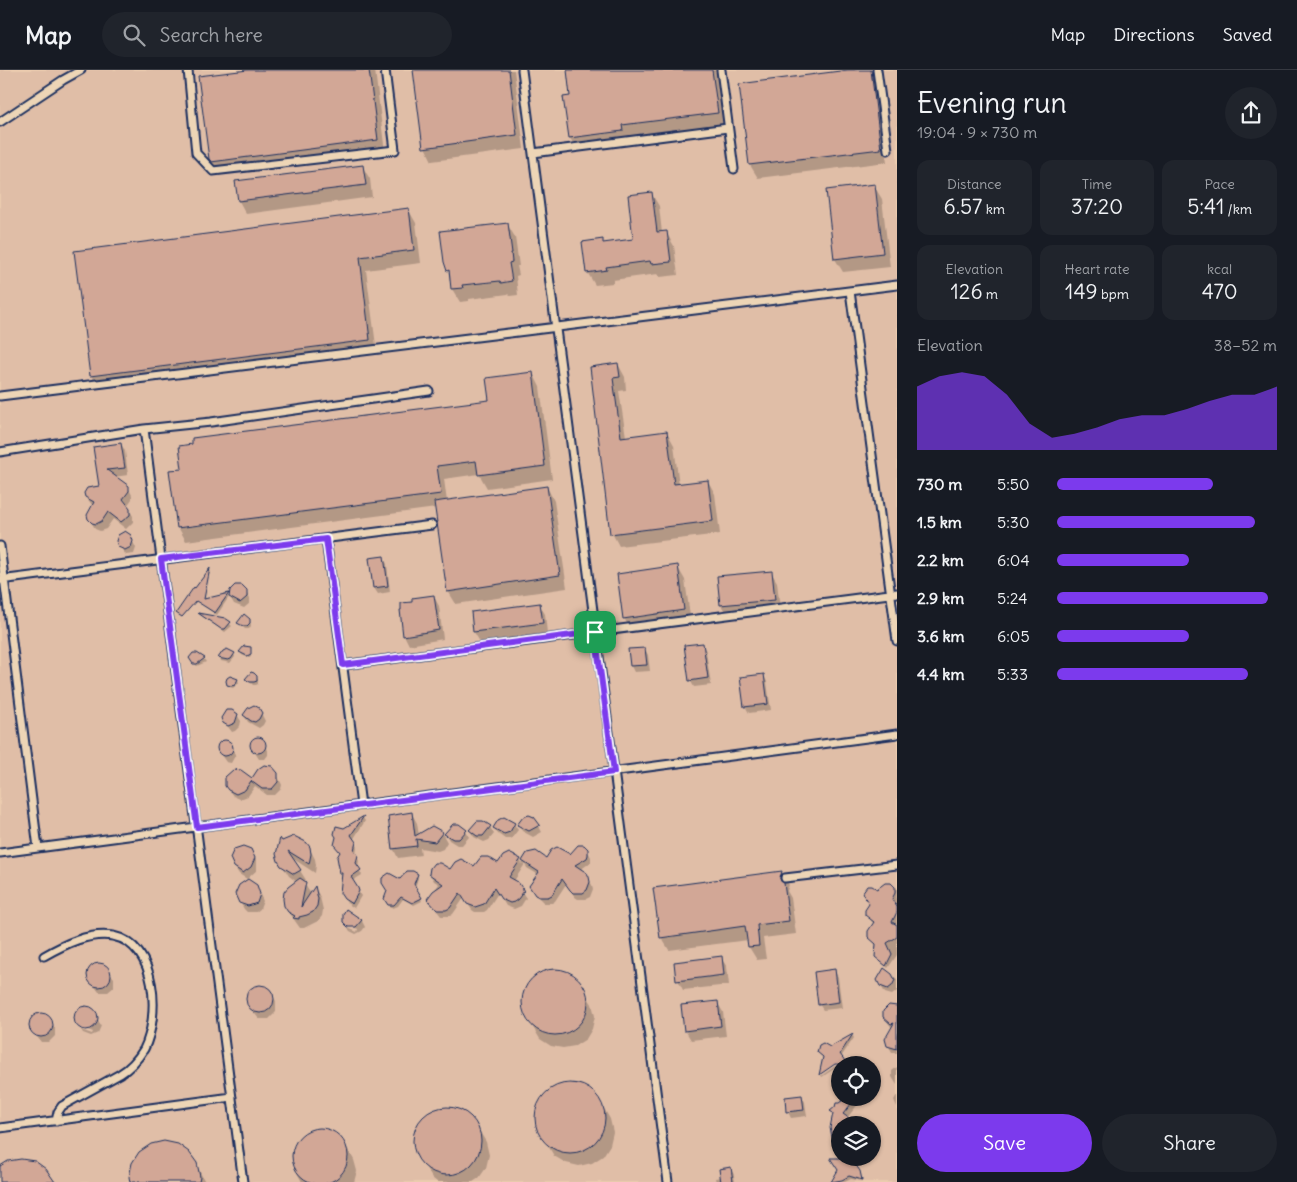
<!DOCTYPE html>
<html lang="en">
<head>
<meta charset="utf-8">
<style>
	:root { --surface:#171b24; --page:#20242c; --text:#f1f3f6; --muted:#9ea1a6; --line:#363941; --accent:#7c3aed }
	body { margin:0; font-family:Delius,sans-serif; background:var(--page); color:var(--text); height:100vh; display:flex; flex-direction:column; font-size:19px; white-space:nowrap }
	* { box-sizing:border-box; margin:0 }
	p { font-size:16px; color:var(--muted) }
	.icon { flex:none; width:28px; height:28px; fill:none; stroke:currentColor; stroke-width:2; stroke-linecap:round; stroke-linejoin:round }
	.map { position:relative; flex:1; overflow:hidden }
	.sheet { display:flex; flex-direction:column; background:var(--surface); width:400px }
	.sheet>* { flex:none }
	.tools { position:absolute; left:831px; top:986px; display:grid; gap:10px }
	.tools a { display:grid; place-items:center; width:50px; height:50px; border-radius:50%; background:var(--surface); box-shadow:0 1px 4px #0004; font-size:25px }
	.pin { position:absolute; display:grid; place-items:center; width:42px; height:42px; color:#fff; margin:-21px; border-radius:10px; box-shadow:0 2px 8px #0006 }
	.round { display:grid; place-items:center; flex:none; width:52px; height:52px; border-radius:26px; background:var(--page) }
	.summary { display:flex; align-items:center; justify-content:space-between; height:85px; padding:0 20px }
	h1 { font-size:28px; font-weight:600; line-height:38px }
	.figures { display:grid; grid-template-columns:repeat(3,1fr); gap:8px; height:85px; padding:5px 20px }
	.figures div { display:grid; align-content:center; border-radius:12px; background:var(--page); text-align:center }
	.figures b { font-size:21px; font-weight:600 }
	.figures small { font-size:14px; font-weight:400 }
	.figures p { font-size:14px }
	.chart { height:140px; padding:10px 20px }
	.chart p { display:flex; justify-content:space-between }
	.chart svg { width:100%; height:90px; margin-top:5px; fill:var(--accent); opacity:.7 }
	.primary-button { display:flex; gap:10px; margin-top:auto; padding:10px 20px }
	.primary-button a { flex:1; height:58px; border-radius:30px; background:var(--accent); color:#fff; font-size:20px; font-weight:600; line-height:58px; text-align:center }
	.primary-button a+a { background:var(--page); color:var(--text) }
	ul { padding:0 20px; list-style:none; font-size:16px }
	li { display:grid; grid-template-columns:80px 60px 1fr; align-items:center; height:38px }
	li i { height:12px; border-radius:6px; background:var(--accent) }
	header { display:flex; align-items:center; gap:30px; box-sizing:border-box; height:70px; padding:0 25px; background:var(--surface); border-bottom:1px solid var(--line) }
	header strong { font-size:24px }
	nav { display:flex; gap:28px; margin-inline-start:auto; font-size:18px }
	.search { width:350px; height:45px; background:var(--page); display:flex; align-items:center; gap:12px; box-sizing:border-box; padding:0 18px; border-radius:28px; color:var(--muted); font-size:19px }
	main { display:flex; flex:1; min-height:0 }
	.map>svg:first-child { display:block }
	.built { fill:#e0bea7; fill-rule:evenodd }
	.shadow { fill:#0003; fill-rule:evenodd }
	.building { fill:#d2a796; stroke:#1b2f5e }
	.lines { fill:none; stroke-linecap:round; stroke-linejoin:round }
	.service-casing { stroke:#1b2f5e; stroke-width:11 }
	.service { stroke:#edd5b6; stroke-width:7 }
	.route-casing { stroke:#fff; stroke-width:10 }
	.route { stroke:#7c3aed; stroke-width:6 }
</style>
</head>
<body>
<header>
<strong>Map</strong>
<div class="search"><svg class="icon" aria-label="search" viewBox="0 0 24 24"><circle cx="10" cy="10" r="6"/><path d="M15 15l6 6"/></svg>Search here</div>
<nav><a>Map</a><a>Directions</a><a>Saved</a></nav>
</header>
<main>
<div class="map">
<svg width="897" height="1112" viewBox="0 0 897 1112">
	<rect width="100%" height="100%" fill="#ecccaf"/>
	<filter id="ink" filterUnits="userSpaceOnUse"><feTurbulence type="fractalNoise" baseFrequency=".02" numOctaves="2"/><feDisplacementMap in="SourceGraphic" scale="10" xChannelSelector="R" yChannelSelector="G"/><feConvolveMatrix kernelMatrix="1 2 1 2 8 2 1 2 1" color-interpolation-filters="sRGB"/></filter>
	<g filter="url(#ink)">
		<path class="built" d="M0 0H897V1112H0ZM840 995H872V1028H840ZM840 1055H872V1088H840Z"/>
		<path class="shadow" d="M258 0H375L385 83 220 105 210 89Z
			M415 0H514L524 79 432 91 425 77Z
			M568 0H717L725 56 629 69 630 75 578 81 570 68 565 28 572 27Z
			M858 0H870L877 12 887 92 758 108 750 95 740 15Z
			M362 96 370 109 372 127 246 144 239 131 236 112Z
			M874 116 882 129 890 197 843 202 835 189 827 121Z
			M651 123 659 136 662 163 666 162 674 176 678 205 660 207 658 204 613 210V213L595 215 587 202 602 171 604 174 635 170Z
			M408 139 416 153 421 193 366 200 377 283 99 319 91 305Z
			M507 154 515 167 519 196H517L519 205 516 206 518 225 510 226 508 224 469 229V231L460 232 452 219 450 204 448 200Z
			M618 294 625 307 626 320 619 321 626 367 667 362 674 375 679 415 708 411 715 424 720 464 619 476 612 463 591 298Z
			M533 303 540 317 552 409 487 418 479 404 444 409 447 432 547 417 554 431 567 518 456 534 448 521 436 438 186 471 178 457 184 400 490 331Z
			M121 374 125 381 128 405 114 407 128 417 132 425V429L127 436 133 446V452L126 459 113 449 106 459 100 461 95 459 91 451 93 436 86 427 100 417 95 378Z
			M130 466 136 478 134 484 126 485 120 477Z
			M383 487 387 494 390 522 378 524 374 518Z
			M677 496 685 510 691 553 632 562 624 548Z
			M210 500 211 502 205 530 228 525 229 527 217 545 202 535 204 536 211 502 208 506 202 535 189 526Z
			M771 502 777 512 780 539 727 545 721 535 718 508Z
			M246 521 250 528V533L244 538 234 534 230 527Z
			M434 527 439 536 443 569 409 575 404 565 414 533Z
			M539 534 545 544 547 563 480 572 474 562Z
			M200 545 225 550 232 556 225 562Z
			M250 550 251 556 249 559H245L239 553Z
			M702 574 706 581 711 615 694 617 690 610Z
			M250 578 251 587 249 588 242 585 240 582Z
			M645 579 648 585 650 601 634 602 631 596 629 580Z
			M224 582 234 584 235 587 230 593 221 591 220 588Z
			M195 584 204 589 206 592 197 596 193 593Z
			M256 606 258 610V614L256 615H253L247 609Z
			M764 606 767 612 771 640 749 643 745 636Z
			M230 607 238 610 239 613 233 618 230 617 227 611Z
			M259 639 265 651 263 655 259 658 248 652 244 645Z
			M226 641 237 645 241 651 240 656 235 661 232 662 223 650V645Z
			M256 668 260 669 268 680V685L265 689H259L252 678V673Z
			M226 671 236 684 231 693 226 692 218 681V676L222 672Z
			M275 700 282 715 281 719 275 725H267L255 716 248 726 240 729 233 726 226 716 253 710Z
			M412 744 417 753 419 766 442 763 447 772 443 779 438 781 420 778 421 785 398 788 393 778Z
			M363 748 365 751 353 770 357 777 356 785 359 791 358 798 362 805 352 811 361 826 354 838 347 833 341 823 343 806 341 803V782L344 760Z
			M534 748 542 762 533 767 522 761 519 755Z
			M480 752 490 757 494 764 489 770 484 772 474 767 470 760Z
			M514 754 518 760 511 769H505L498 764 494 758Z
			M466 761 469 767 462 775H457L449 770 446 764Z
			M294 768 306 772 315 789 316 795 315 803 292 788 306 810 303 812 311 824 315 818 320 827 323 840 322 846 318 851 304 858H300L295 851 285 835 297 812 289 806 279 790 281 773Z
			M247 778 257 791V800L247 809 239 804 232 793Z
			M587 780 591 787V792L580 800 586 804 592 815 593 819 590 827 586 829H578L575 827 566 814 555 831 552 833H544L534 823 539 805 527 798 525 794 514 811 526 828 521 836 514 839 506 836 498 823 487 840 484 842H475L472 840 464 828 453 844 450 846H441L428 829 439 814 434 811 430 804 520 790 522 794 528 784 546 789 570 786Z
			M781 802 789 815 787 821 791 828 796 864 763 868 766 889 757 890 749 877 748 870 669 880 661 867Z
			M417 805 418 808 415 818 422 831 414 835 403 829 398 836 393 838 387 834 386 831 400 811Z
			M891 814 895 818 897 817V885L888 898 876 887 877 876 869 867 874 854 866 845 877 820Z
			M256 816 263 831 260 839 256 842H247L244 839 240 832Z
			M347 841 362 851 365 857 362 861 356 864 350 861 348 858 357 862 358 859 346 854Z
			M721 888 727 897 729 915 683 920 678 910Z
			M95 895H103L114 908V917L108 922H99L89 909V901Z
			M555 900 567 903 577 910 592 934 595 946 592 959 586 969 575 976 563 978 551 976 540 969 525 944 523 932 525 920 532 910 542 903Z
			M834 900 838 907 842 938 823 940 819 934Z
			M884 900 897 909V921L892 925 885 923 881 916Z
			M255 917H265L276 931V942L269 949H259L248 935V924Z
			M717 932 723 942 726 966 691 970 685 960Z
			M86 938 94 941 101 956 98 963 91 966 83 963 81 960 92 964 93 962 79 956 75 948 79 941Z
			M897 939V984L892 982 888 975 892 958 884 947Z
			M37 945H45L55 958V966L49 972H41L31 959V951Z
			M853 966 854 968 841 987 846 995H840V998L837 997 822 1007 821 1005 824 988 820 985ZM839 990 841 992 821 1006V1002Z
			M897 997V1015L892 1007V1001Z
			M570 1014 583 1016 595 1023 610 1049 613 1062 610 1075 603 1086 592 1093 579 1096 566 1093 554 1086 539 1060 536 1048 539 1035 546 1023 557 1016Z
			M897 1025V1037L894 1030Z
			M802 1026 805 1032 807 1046 791 1048 788 1042Z
			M848 1028H863L847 1048 852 1055H840V1073L834 1046 831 1041Z
			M447 1038 460 1040 471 1047 486 1072 489 1085 486 1098 479 1108 473 1112H437L432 1108 417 1083 414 1071 417 1058 424 1047 434 1040Z
			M320 1059 331 1061 340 1067 346 1076 354 1090 357 1101 354 1112H302L294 1097 292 1087 294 1076 300 1067 309 1061Z
			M840 1087 862 1088 856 1097 861 1105 862 1111 851 1109 845 1112H832L840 1100 834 1089Z
			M196 1094 205 1112H131Z
			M731 1099 734 1105 735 1112H716L715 1108 721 1107Z"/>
		<path class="building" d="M248 0H369L378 70 211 92 209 89 198 6Z
			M413 0H509L517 65 423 78Z
			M567 0H712L718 43 622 55 623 61 569 68 563 27 570 26Z
			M848 0H871L881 79 749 95 739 14Z
			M363 95 366 115 238 131 235 111Z
			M875 114 883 183 834 189 826 120Z
			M652 122 657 162 667 161 671 192 651 194 650 191 606 197 607 200 586 203 582 172 603 169V173L633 169 628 125Z
			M409 138 414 180 360 187 370 270 90 306 74 181Z
			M508 153 512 183H511L512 192 509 193 512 211 501 213 500 211 462 215 463 218 451 219 449 200 447 201 444 192 440 161Z
			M618 293 620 307 613 308 621 367 667 361 674 414 708 410 713 451 610 464 590 297Z
			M533 302 545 396 478 405 476 391 437 396 441 424 177 458 169 400 182 399 179 376 192 374V368L489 330 486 308Z
			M121 373 125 398 107 400 129 416V421L123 429 130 438V445L121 452 108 442 102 451 96 454 92 453 88 449 87 445 94 432 85 427 84 423 87 418 99 416 93 377Z
			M547 416 560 505 447 522 434 432Z
			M125 461 131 465 133 471 131 477 125 480 118 477 116 471 118 465Z
			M384 486 388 516 373 518 369 488Z
			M678 495 684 540 623 549 617 504Z
			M210 498 204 529 229 523 215 543 196 531 182 547 176 543 194 517 195 518Z
			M772 501 775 530 720 535 717 506Z
			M235 515H242L247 520V527L240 533 229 527 230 520Z
			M434 525 439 560 403 566 400 540H401V533L412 532V528Z
			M540 533 543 553 473 562 471 542Z
			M198 543 225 548 231 552 225 559H221Z
			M244 544 250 549V553L247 556H243L237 553Z
			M703 573 708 608 689 611 684 575Z
			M244 576 251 577V584L247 586 239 582Z
			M645 578 647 595 630 596 628 579Z
			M227 579 235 583 231 589 228 590 218 588 223 581Z
			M193 583H197L205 588 197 594H193L189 588Z
			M251 602 254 603 257 606V611L254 612H250L245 609Z
			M764 604 768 634 744 637 740 607Z
			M230 606 238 609 235 615 231 616 227 615 226 611 227 608Z
			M254 635 259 638 262 643 259 649 255 652 251 651 243 645 248 638Z
			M226 640H232L238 644 235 653 228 656 223 653 221 648Z
			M250 675a8 8 0 1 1 16 0a8 8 0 1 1-16 0Z
			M217 678a8 8 0 1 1 16 0a8 8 0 1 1-16 0Z
			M264 695 272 696 278 703V712L272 719H262L251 711 245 720 236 724 228 720 225 716V707L234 699 241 700 252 708 258 699Z
			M412 742 415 766 432 756 443 762 435 772 416 769 417 776 392 779 388 746Z
			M529 745 534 747 540 755 529 761 517 755 523 747Z
			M364 746 351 765 356 772 354 780 358 785 356 793 361 800 351 807 358 818 359 821 352 834 344 829 340 823 342 803H340L337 787 340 782 334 775 336 767 334 764 336 756 344 758Z
			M504 747 515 753 510 762 504 764 493 758 498 750Z
			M477 751H483L491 756 483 766H477L469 760Z
			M453 754H459L467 760 459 769H453L444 764Z
			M294 766 306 772 310 777 311 784 309 794 288 781 301 800 294 804 281 796 278 791 276 784 280 768 282 771Z
			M578 775H584L588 779V785L587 788 575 795 587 803 589 807 590 812 587 820 583 823H573L570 820 562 809 552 825 548 827H539L535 825 529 816 539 802 522 791 527 783 536 781 546 788 551 780 557 777 570 784Z
			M243 776 251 779 255 788 251 797 243 803 234 797 230 788 234 779Z
			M509 783 521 789 509 807 518 812 524 821 518 829 514 832 510 833 501 829 494 818 484 834 475 837 467 834 460 823 450 838 446 840H437L427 829 433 821 443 814 429 804 430 798 434 793H440L450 799 455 792 461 789 474 796 481 787H488L498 793 503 786Z
			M407 801H413L418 804 414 814 422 828 412 833 401 827 394 835H388L384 829 387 821 382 813V808L389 803 400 809Z
			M782 801 780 809 784 813 789 851 757 855 759 876 748 877 745 856 660 868 653 818Z
			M300 808 306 812 301 837 315 816 318 829 317 836 313 842 307 845 299 847V849L293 848 295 846 288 842 284 836 283 829 284 822 288 817Z
			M248 809 257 815 260 824 257 833 248 836 239 833 235 824 239 815Z
			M885 813H891L895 817V823L892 829 897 837V842L892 852 897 855V867L887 873 892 884 886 896 875 887 876 874 868 867V861L874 852 865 845V840L869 834 862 823 867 816H872L877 819Z
			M346 839 362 850 356 857H348L343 852V844Z
			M722 886 724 905 676 911 674 892Z
			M87 905a12 12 0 1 1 24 0a12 12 0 1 1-24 0Z
			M884 898 892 904 895 910 892 916 888 919 880 916 877 910Z
			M835 899 839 932 818 935 814 902Z
			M522 932a33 33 0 1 1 66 0a33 33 0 1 1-66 0Z
			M246 929a14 14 0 1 1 28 0a14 14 0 1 1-28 0Z
			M718 931 721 956 684 961 681 935Z
			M889 935 897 936V979L887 976 885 969 894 953 891 954 883 947V941Z
			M74 948a12 12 0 1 1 24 0a12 12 0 1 1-24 0Z
			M29 955a12 12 0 1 1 24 0a12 12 0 1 1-24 0Z
			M853 964 840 984 848 995 835 994 819 1005 823 987 817 982 819 975 823 973 830 977Z
			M535 1048a35 35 0 1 1 70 0a35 35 0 1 1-70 0Z
			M802 1025 804 1040 786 1042 785 1027Z
			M846 1028H856L843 1044 859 1055H840V1083H836L830 1058 833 1043 830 1041 835 1037 836 1033H839Z
			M413 1071a34 34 0 1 1 68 0a34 34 0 1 1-68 0Z
			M292 1086a28 28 0 1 1 56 0a28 28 0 1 1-56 0Z
			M164 1071 178 1074 189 1082 197 1093 200 1107 199 1112H130L129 1107 132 1093 139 1082 151 1074Z
			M830 1088H859L855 1094 860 1101 862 1110 849 1106 842 1110 831 1112 838 1100Z
			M21 1089 35 1091 46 1099 55 1112H0V1096L8 1091Z
			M731 1097 733 1112H721L719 1099Z"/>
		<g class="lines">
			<g class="service-casing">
				<path id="service" d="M188 0 196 83 213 101 395 80 385 0
					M522 0 668 1112
					M721 0 734 99
					M877 0 888 80
					M0 52 63 10 81 0
					M533 83 728 58
					M850 221 897 571
					M0 326 897 215
					M144 359 243 1112
					M0 382 144 359 211 352 429 321
					M326 469 361 735
					M0 476 38 778
					M0 510 432 455
					M343 595 897 523
					M0 783 897 664
					M785 808 897 795
					M44 886C65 874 89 862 113 866 158 875 160 947 144 979 138 989 130 998 120 1004L62 1036 58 1042 56 1051
					M0 1058 232 1027"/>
			</g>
			<use href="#service" class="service"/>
		</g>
	</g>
	<g class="lines" filter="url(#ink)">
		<g class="route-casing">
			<path id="route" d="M326 469 343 595 595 562 614 702 197 757 161 489Z"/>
		</g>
		<use href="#route" class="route"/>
	</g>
</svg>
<div class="tools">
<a><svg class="icon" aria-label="locate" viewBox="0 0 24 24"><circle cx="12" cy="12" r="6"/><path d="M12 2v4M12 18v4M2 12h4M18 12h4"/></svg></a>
<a><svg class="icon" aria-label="layers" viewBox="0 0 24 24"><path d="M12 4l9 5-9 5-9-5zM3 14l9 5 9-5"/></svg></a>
</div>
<div class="pin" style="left:595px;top:562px;background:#1e9e55"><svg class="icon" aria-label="arrive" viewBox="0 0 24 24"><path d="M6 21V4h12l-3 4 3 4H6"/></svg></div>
</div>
<section class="sheet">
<div class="summary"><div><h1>Evening run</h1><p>19:04 · 9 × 730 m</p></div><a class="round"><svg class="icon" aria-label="share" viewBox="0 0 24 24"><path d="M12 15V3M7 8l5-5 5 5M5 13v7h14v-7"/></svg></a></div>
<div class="figures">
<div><p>Distance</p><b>6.57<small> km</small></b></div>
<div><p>Time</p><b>37:20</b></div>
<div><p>Pace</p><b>5:41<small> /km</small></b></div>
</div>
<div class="figures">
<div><p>Elevation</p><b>126<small> m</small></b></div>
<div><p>Heart rate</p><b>149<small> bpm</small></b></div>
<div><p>kcal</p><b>470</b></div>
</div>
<div class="chart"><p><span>Elevation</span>38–52 m</p>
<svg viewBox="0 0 160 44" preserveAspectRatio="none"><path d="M0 44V13L10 8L20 6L30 8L40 17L50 31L60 38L70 36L80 33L90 29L100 27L110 27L120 24L130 20L140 17L150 17L160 13V44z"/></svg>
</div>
<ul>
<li><b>730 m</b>5:50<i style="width:71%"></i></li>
<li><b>1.5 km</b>5:30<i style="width:90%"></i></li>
<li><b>2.2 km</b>6:04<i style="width:60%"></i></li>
<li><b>2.9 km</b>5:24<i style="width:96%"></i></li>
<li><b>3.6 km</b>6:05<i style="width:60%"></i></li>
<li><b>4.4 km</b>5:33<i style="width:87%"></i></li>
</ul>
<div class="primary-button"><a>Save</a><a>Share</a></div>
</section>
</main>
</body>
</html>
